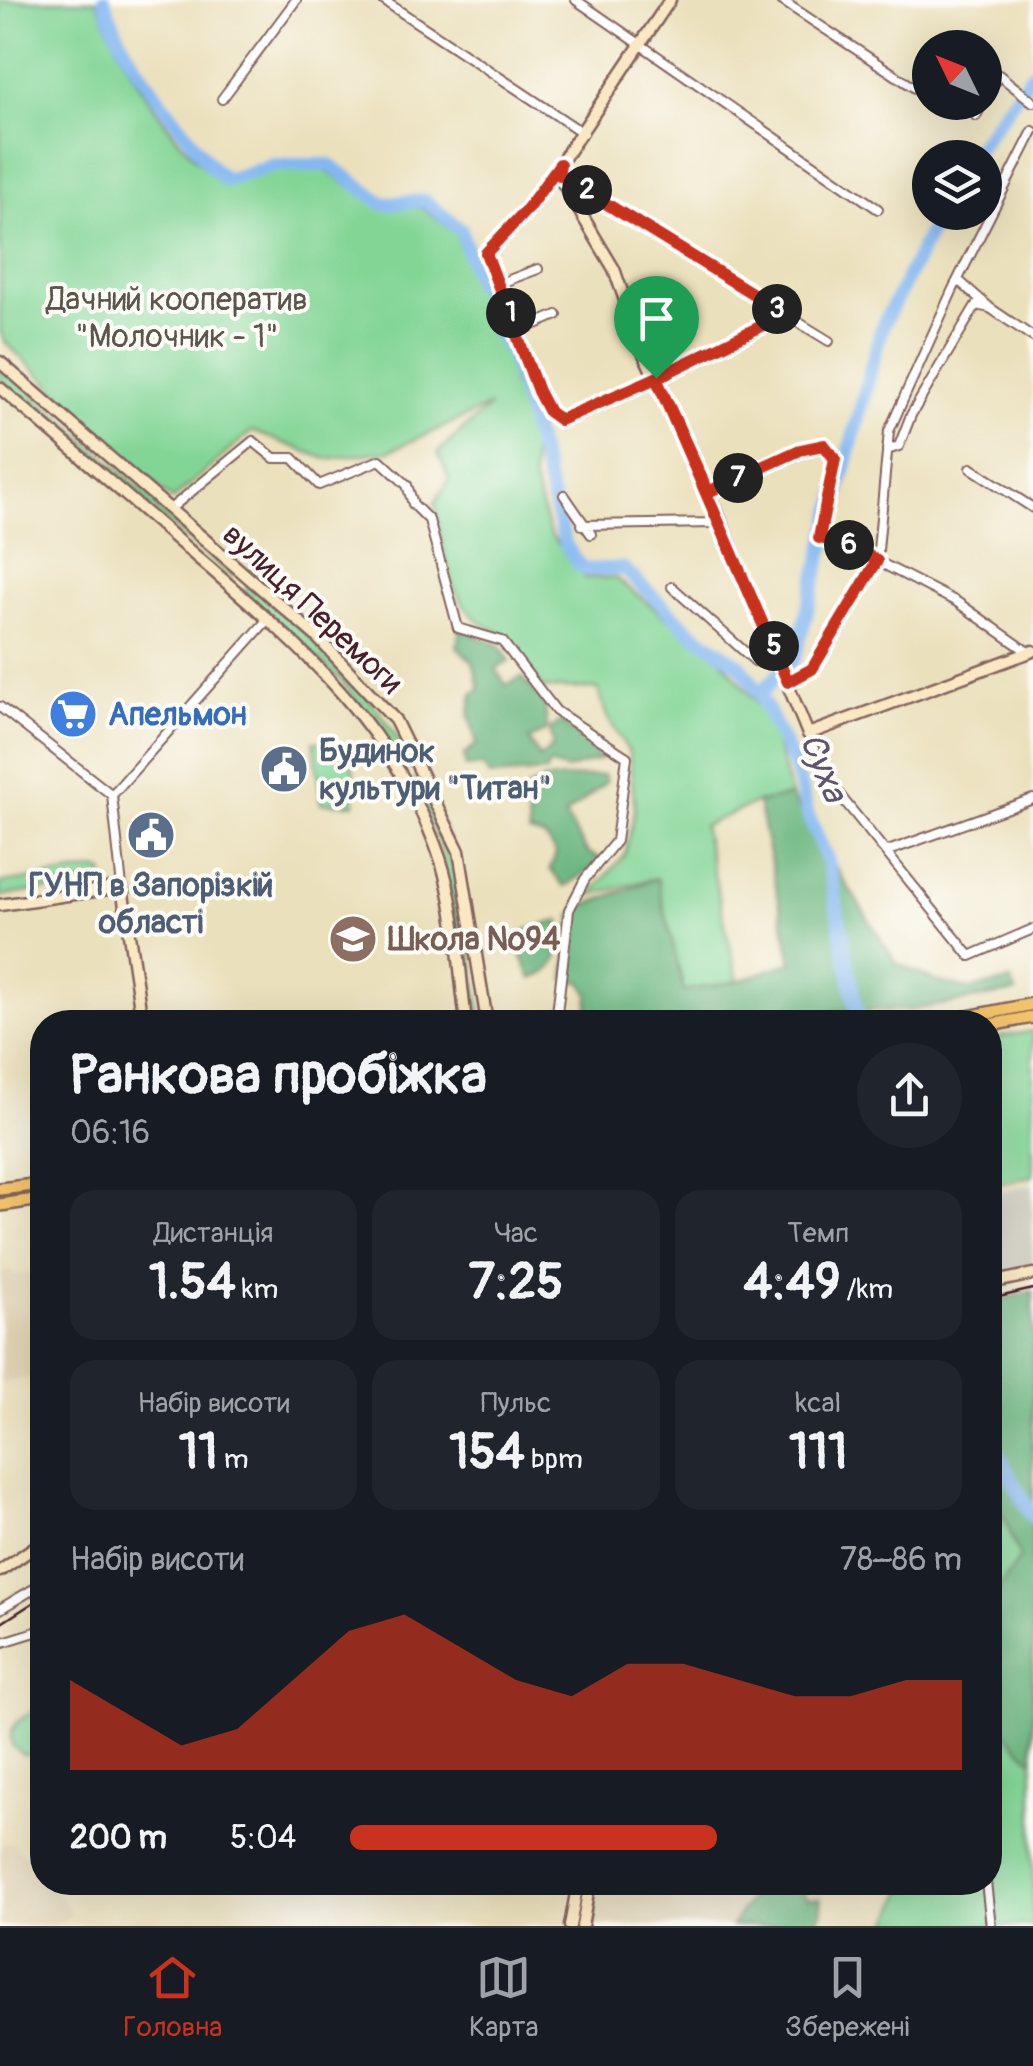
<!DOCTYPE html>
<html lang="uk">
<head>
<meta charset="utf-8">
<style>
	:root { --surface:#171b24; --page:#20242c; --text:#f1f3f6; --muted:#9ea1a6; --line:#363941; --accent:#c8321e }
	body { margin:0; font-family:Pangolin,sans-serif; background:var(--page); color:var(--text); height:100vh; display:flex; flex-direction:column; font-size:38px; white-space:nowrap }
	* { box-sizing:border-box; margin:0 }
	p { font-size:32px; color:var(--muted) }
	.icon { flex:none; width:55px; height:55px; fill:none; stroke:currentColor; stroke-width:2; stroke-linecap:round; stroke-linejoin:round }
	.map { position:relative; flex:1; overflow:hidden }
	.side { position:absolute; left:30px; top:1010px; width:972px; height:885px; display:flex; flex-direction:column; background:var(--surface); border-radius:40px; box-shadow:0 10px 40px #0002 }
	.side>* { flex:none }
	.needle { width:65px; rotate:313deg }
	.tools { position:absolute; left:912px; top:30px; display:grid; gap:20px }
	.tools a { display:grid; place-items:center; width:90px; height:90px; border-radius:50%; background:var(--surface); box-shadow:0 10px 40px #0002; font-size:50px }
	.pin { position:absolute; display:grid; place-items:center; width:85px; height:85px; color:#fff; margin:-102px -42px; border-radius:50% 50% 50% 0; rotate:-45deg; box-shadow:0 0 10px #0007 }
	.pin .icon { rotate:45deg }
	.km { position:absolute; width:50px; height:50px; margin:-25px; border-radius:50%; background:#222; color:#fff; font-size:28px; line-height:50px; text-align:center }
	.round { display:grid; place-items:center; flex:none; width:105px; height:105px; border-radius:52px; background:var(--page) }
	.headline { display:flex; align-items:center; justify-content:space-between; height:170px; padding:0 40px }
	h1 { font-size:55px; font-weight:700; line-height:75px }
	.metrics { display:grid; grid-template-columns:repeat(3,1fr); gap:15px; height:170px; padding:10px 40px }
	.metrics div { display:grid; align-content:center; border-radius:25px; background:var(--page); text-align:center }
	.metrics b { font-size:50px; font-weight:700 }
	.metrics small { font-size:28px; font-weight:400 }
	.metrics p { font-size:28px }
	.chart { height:280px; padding:20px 40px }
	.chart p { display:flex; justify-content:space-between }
	.chart svg { width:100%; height:180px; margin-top:10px; fill:var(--accent); opacity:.7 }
	ul { padding:0 40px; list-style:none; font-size:32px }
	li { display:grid; grid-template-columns:160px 120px 1fr; align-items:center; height:75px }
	li i { height:25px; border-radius:12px; background:var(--accent) }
	.dock { display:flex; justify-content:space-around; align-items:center; height:140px; border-top:2px solid var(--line); background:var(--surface); font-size:28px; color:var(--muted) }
	.dock a { display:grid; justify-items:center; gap:5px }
	.dock .on { color:var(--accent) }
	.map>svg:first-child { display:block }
	.built { fill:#e1d3b4 }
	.industrial { fill:#c8c4b8 }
	.green { fill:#83d596; stroke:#667a60; stroke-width:2.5 }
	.forest { fill:#6ab67f; stroke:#5a6a55; stroke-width:2.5 }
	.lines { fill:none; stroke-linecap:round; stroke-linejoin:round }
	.river { stroke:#84b7f1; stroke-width:14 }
	.street-casing { stroke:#82635e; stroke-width:12 }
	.secondary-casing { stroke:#82635e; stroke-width:15 }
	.primary-casing { stroke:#82635e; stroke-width:16 }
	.street { stroke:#fff; stroke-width:8 }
	.secondary { stroke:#fae7c3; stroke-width:10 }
	.primary { stroke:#f2c36a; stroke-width:11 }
	.tram { stroke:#4a1f2b; stroke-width:2.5 }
	.route-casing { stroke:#fff; stroke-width:20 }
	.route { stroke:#c8321e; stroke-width:12 }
	.labels { text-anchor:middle; stroke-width:8; stroke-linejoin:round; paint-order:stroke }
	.park-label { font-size:32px; fill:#5b564b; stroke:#fdfcf7 }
	.street-label { font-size:32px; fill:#4a1f2b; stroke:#fdfcf7 }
	.shop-label { font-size:32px; font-weight:bold; fill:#366cbe; stroke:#fdfcf7; text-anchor:start }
	.service-label { font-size:32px; font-weight:bold; fill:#4e5e75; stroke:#fdfcf7; text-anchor:start }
	.education-label { font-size:32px; font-weight:bold; fill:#785e54; stroke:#fdfcf7; text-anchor:start }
	.water-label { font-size:35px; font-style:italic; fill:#5e5470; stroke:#fdfcf7 }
</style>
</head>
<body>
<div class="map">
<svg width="1033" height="1926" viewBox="0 0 1033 1926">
	<rect width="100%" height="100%" fill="#fdfcf7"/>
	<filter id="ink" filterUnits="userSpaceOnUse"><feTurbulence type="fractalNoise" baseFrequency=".01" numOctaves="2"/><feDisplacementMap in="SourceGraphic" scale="20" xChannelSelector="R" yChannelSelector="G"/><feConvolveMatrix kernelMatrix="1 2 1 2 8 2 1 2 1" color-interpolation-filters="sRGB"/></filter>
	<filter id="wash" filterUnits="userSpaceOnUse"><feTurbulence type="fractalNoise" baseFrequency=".0048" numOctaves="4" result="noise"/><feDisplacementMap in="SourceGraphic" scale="40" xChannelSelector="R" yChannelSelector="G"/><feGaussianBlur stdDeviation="2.25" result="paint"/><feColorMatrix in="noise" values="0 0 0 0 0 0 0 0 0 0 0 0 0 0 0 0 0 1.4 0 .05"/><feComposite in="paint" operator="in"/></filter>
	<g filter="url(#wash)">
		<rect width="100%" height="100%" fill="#ebe0bc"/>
		<path class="built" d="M12 1270 13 1275 42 1271V1377L0 1383V1272Z
			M11 1842 42 1870V1882L52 1883 72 1915 54 1926H0V1843Z
			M590 1883H823L824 1896 760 1905 748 1926H582Z"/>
		<path class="industrial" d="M1033 1185V1265L990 1274V1195Z"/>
		<path class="green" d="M0 0H97C119 62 173 143 223 185L271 170 323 169 385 209 421 207 456 233 472 283 491 307 490 333 508 356 513 384 532 426 533 480 550 534 586 578H615L721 659 770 719 791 796 758 802 703 826 738 981 684 991 656 878 590 895 625 854 635 810 629 752 607 717 598 689 542 688 506 634C445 616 447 557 435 503L449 479 438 452 490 406 389 451 326 459 252 431 172 500 4 341 0 332Z
			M0 364 234 571 232 577 0 380Z
			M251 584C312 638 377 692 413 767H406L340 679 244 591Z
			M314 741 352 749 355 804 321 803Z
			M416 779 422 780 457 860 482 1022H472L443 855 413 783Z
			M97 870 104 873 103 882 0 896V883Z
			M1033 1031V1176L990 1186V1039Z
			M1033 1295V1926H888L907 1883 990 1882V1304Z
			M42 1707V1752L24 1755 12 1745C6 1722 25 1717 42 1707Z"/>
		<path class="forest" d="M461 629 499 645 510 661 496 669 506 685 522 677 545 704 547 730 529 740 540 758 553 746 550 729 562 721 602 759 566 770 549 764 546 772 490 776 482 765 466 767 464 755 477 744 469 716 473 693 480 689 473 662 457 647Z
			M604 775 606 782 565 816 588 853 600 858 594 867 564 887 550 869 556 854 545 837 529 833 526 790 543 780Z
			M791 796 896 963 935 981 970 989 1011 981 1016 992 912 1010 840 1011 768 1022H587L589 995 582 982 565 980 572 916 577 908 657 878 684 991 738 981 792 962 758 802Z
			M561 920C558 950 565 968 532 979L521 954 531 947 523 945 522 932Z
			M1033 1291V1761L1005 1733 996 1738 990 1735V1601L1020 1558 1006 1521 990 1498V1302Z
			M774 1883H809L803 1893 807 1899H820L822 1912 814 1926H731L752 1896Z"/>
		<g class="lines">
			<path class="river" d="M104 0C120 50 149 86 181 127 199 148 203 162 226 180L274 165H330L384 204 425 201 461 230 477 282 495 304 496 331 511 353 565 543C586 582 586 566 624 569L689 630 740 665 760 694
				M970 158 1033 73
				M859 1022 828 861 808 815 795 768 760 694 795 657 882 327 940 212
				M990 1440 1033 1517"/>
		</g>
	</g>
	<g filter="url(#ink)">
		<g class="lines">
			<g class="street-casing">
				<path id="street" d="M383 0 583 133
					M576 0 878 209
					M781 0 930 98
					M222 99 296 0
					M985 99 999 75 1033 102
					M936 102 949 111
					M976 116 983 102
					M557 168 486 253 538 391 549 412 560 420 785 314
					M558 175 829 341
					M958 280 989 307
					M501 283 538 269
					M517 332 557 315
					M887 450 899 446 911 415 976 305 990 308 1033 337
					M971 468 1033 508
					M708 492 800 450 825 445 835 459 819 538 855 547 877 561 889 431 953 289 1033 131
					M564 495 591 534
					M170 509 253 441 274 458H293L319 485 380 460 407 485 413 504 429 520 458 628 502 641 556 711 627 757 616 841 585 879 569 910 556 1022
					M582 525 716 523 720 519
					M672 587 755 661 783 666
					M788 682 812 669 877 561 957 602 1028 652
					M0 707 112 795
					M808 734 825 777 970 956 1033 929
					M888 851 1033 799
					M122 887 112 795 268 619
					M0 1609 42 1584
					M0 1643 42 1630
					M986 1882 991 1926"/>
			</g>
			<g class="secondary-casing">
				<path id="secondary" d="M670 0 560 164 558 175 614 269 643 352 720 519 808 734 1033 651
					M0 362 316 636 395 720 459 851 487 1022
					M0 388C64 442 127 496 190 551 294 641 393 722 440 858 457 909 459 969 466 1022
					M0 905 122 887 142 1022
					M990 1283 1033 1274
					M0 1571 42 1542
					M570 1926 578 1882
					M582 1926 590 1882"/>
			</g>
			<g class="primary-casing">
				<path id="primary" d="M942 1022 1033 1004
					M990 1025 1033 1017
					M0 1189 42 1184
					M0 1205 42 1199"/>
			</g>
			<use href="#street" class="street"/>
			<use href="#secondary" class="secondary"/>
			<use href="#primary" class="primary"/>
			<path class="tram" d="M990 1299 1033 1289
				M0 1624 42 1597"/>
		</g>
	</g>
	<g class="lines" filter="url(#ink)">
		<g class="route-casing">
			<path id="route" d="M656 378 560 420 549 412 538 391 486 253 528 208 560 164 558 174 786 314 656 378 788 682 812 669 877 561 855 547 819 538 835 459 824 445 800 450 708 492 656 378"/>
		</g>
		<use href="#route" class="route"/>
	</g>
	<defs>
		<g id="supermarket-disc" transform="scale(2.5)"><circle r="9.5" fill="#3f7fe0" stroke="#fdfcf7"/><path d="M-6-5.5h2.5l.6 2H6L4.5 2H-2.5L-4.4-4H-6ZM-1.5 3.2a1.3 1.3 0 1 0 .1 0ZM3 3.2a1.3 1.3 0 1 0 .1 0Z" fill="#fff"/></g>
		<g id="civic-disc" transform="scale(2.5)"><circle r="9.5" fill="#5c6f8a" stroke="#fdfcf7"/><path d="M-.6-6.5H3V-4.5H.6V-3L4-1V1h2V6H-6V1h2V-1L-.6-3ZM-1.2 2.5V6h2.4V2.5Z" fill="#fff"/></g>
		<g id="school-disc" transform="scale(2.5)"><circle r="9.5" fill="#8d6e63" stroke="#fdfcf7"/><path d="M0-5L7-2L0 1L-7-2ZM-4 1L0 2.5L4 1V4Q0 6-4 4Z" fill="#fff"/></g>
	</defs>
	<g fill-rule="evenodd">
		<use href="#supermarket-disc" x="73" y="714"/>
		<use href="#civic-disc" x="284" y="769"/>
		<use href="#civic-disc" x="151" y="835"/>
		<use href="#school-disc" x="353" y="939"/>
	</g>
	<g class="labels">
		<g class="park-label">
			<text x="177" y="310">Дачний кооператив<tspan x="177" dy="37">"Молочник - 1"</tspan></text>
		</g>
		<g class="street-label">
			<text transform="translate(313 608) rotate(43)" y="11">вулиця Перемоги</text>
		</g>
		<g class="shop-label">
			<text x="108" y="725">Апельмон</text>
		</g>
		<g class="service-label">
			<text x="319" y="762">Будинок<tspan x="319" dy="37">культури "Титан"</tspan></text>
			<text x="151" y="896" text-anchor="middle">ГУНП в Запорізкій<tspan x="151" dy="37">області</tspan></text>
		</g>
		<g class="education-label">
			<text x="388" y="950">Школа №94</text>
		</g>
		<g class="water-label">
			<text transform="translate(824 767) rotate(68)" y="12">Суха</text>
		</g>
	</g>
</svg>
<div class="tools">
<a><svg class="needle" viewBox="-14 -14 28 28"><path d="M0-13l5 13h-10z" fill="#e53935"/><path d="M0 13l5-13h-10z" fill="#9ea1a6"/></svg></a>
<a><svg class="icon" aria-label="layers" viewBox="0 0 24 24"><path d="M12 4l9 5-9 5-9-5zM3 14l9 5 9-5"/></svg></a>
</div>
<div class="pin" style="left:656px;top:378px;background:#1e9e55"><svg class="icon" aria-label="arrive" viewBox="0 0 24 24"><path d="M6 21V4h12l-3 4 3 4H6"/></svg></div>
<b class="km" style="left:511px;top:313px">1</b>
<b class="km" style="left:587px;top:190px">2</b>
<b class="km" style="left:777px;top:309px">3</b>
<b class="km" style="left:774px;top:646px">5</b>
<b class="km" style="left:849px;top:545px">6</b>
<b class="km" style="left:738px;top:478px">7</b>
<section class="side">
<div class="headline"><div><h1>Ранкова пробіжка</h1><p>06:16</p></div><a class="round"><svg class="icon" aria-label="share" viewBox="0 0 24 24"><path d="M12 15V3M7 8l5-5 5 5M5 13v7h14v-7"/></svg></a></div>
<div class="metrics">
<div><p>Дистанція</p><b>1.54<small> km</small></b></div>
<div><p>Час</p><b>7:25</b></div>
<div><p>Темп</p><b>4:49<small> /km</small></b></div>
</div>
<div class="metrics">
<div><p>Набір висоти</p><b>11<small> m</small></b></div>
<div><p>Пульс</p><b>154<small> bpm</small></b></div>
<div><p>kcal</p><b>111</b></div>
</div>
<div class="chart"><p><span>Набір висоти</span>78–86 m</p>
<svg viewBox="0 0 160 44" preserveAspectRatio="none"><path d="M0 44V22L10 30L20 38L30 34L40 22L50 10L60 6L70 14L80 22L90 26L100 18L110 18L120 22L130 26L140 26L150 22L160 22V44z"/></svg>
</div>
<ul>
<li><b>200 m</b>5:04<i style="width:60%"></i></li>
</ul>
</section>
</div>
<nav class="dock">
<a class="on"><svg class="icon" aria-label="home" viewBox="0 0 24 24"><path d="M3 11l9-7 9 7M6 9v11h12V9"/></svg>Головна</a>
<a><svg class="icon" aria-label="map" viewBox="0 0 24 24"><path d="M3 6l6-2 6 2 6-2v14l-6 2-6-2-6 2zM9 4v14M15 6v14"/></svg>Карта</a>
<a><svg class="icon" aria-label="saved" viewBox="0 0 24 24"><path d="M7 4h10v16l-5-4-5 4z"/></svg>Збережені</a>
</nav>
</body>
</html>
